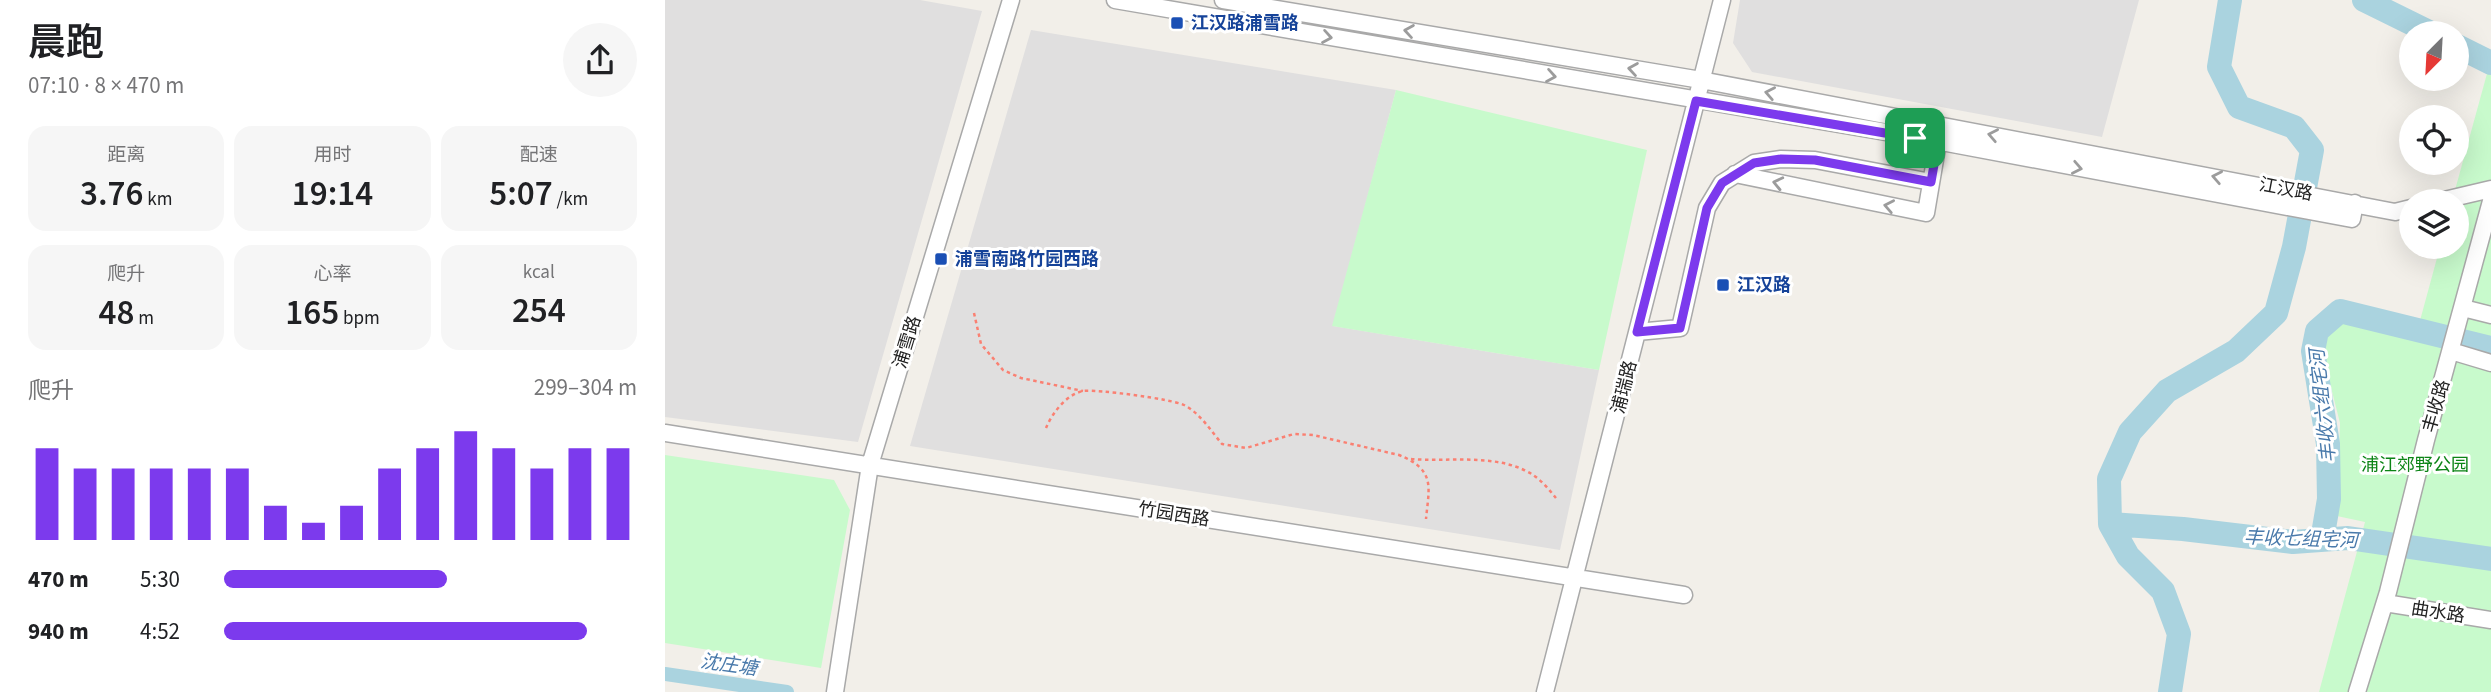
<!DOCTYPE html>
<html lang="zh">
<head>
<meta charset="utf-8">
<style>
	:root { --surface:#fff; --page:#f6f6f6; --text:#202124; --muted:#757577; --accent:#7c3aed }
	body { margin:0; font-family:"Source Sans 3","Noto Sans SC",sans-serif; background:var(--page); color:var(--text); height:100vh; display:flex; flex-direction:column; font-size:26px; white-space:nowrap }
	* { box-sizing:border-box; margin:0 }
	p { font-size:23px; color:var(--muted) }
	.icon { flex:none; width:38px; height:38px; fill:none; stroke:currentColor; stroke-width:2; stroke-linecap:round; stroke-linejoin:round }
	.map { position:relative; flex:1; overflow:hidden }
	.side { display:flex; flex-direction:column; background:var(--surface); width:665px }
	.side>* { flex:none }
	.needle { width:46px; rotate:204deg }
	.controls { position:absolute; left:1734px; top:21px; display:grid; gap:14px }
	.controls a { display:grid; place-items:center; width:70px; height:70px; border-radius:50%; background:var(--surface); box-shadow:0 7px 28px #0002; font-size:35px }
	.pin { position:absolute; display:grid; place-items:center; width:60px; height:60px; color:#fff; margin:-30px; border-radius:14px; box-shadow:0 4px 10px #0006 }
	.round { display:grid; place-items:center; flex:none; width:74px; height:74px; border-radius:37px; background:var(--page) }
	.headline { display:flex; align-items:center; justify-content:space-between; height:119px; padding:0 28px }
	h1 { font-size:38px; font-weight:600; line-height:52px }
	.figures { display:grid; grid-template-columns:repeat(3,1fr); gap:10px; height:119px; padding:7px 28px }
	.figures div { display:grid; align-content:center; border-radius:18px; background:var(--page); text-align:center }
	.figures b { font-size:35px; font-weight:600 }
	.figures small { font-size:19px; font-weight:400 }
	.figures p { font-size:19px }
	.chart { height:196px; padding:14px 28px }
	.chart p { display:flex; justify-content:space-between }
	.chart svg { width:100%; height:126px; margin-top:7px; stroke:var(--accent); stroke-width:6 }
	ul { padding:0 28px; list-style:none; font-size:23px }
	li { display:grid; grid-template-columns:112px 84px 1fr; align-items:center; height:52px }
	li i { height:18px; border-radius:9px; background:var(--accent) }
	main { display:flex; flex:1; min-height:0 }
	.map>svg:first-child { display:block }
	.residential { fill:#e0dfdf }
	.park { fill:#c8facc }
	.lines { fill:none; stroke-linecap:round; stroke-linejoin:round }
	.canal { stroke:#aad3df; stroke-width:14 }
	.river { stroke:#aad3df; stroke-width:24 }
	.minor-casing { stroke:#a9a9a9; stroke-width:19 }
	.path { stroke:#fa8072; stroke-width:2.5; stroke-dasharray:3.5 3.5; stroke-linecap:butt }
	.minor { stroke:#fff; stroke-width:16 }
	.oneway { stroke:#9c9c9c }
	.route-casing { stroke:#fff; stroke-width:14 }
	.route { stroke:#7c3aed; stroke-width:9 }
	.transit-dot { fill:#1a4fb4; stroke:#fff; stroke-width:2.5 }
	.labels { text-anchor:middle; stroke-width:6; stroke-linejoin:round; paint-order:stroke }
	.transit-label { font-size:18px; font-weight:bold; fill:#164399; stroke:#fff; text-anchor:start }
	.street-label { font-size:18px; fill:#222; stroke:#fff }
	.park-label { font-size:18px; fill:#0c8416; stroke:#fff }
	.water-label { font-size:19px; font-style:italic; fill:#4a7aab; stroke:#fff }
</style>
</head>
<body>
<main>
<section class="side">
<div class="headline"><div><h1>晨跑</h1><p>07:10 · 8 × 470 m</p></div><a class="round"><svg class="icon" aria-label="share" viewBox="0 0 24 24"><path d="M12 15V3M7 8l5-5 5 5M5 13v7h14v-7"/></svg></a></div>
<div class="figures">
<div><p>距离</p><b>3.76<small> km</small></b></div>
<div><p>用时</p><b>19:14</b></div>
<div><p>配速</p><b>5:07<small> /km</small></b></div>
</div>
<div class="figures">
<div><p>爬升</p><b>48<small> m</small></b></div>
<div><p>心率</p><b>165<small> bpm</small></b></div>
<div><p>kcal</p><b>254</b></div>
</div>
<div class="chart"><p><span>爬升</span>299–304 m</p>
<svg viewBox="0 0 160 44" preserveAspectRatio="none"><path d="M5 44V12M15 44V19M25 44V19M35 44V19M45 44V19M55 44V19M65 44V32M75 44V38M85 44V32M95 44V19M105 44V12M115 44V6M125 44V12M135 44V19M145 44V12M155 44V12"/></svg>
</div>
<ul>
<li><b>470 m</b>5:30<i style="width:54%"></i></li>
<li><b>940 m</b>4:52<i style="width:88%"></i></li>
</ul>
</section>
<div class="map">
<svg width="1826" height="692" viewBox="0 0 1826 692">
	<rect width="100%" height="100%" fill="#f2efe9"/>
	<path class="residential" d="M0 0H255L317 11 193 442 0 417Z
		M1075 0H1474L1437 137 1087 72 1068 43Z
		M366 30 731 90 668 326 934 370 895 550 245 446Z"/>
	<path class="park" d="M1826 59V692H1654L1700 522 1672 516 1675 423 1655 344 1672 324 1695 323 1750 339 1775 247H1792V201H1787Z
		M731 90 982 150 934 370 667 326Z
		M0 455 169 480 185 510 156 668 0 643Z"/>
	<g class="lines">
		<path class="canal" d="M0 674 122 692"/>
		<path class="river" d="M1699 0 1766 33
			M1792 46 1826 63
			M1445 524 1518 529 1628 542 1683 538 1826 559
			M1657 540 1664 499 1663 444 1648 351 1652 331 1675 311 1826 348
			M1505 692 1514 634 1498 591 1463 556 1445 524 1444 479 1465 432 1502 391 1571 351 1611 313 1629 247 1647 150 1629 127 1574 107 1554 67 1565 0"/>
		<g class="minor-casing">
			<path id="minor" d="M450 0 1250 137 1687 219 1690 203
				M558 0 1036 80 1730 212 1746 208
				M1070 174 1261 213 1273 142
				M1775 201 1826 189
				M1798 308 1826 315
				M972 332 1015 328 1042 208 1057 183 1089 163 1116 159 1150 160 1266 182
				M1786 351 1826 363
				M0 433 1019 595
				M1720 603 1826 620
				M170 692 205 465 346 0
				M880 692 1057 0
				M1692 692 1723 592 1761 440 1826 201"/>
		</g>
		<path class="path" d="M309 313 316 344 338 370 356 378 418 391
			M381 428C387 414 400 395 418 391 431 389 507 399 519 405 535 413 546 431 557 444L581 448 629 434 648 435 734 455C771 470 764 487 761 519
			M746 459C782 462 825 454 859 470 873 476 882 487 891 498"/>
		<use href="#minor" class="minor"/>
	</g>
	<defs><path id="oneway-chevron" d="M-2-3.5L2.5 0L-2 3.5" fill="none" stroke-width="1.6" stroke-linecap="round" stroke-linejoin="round" transform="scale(1.75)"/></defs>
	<g class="oneway">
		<use href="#oneway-chevron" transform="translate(744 31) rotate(-171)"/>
		<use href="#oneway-chevron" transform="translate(662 37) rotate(10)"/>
		<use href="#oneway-chevron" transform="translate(968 69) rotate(-171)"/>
		<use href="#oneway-chevron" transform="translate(886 76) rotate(10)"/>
		<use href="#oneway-chevron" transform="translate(1105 93) rotate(-169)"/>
		<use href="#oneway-chevron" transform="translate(1328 135) rotate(-169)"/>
		<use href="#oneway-chevron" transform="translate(1412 168) rotate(11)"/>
		<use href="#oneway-chevron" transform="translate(1552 177) rotate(-169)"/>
		<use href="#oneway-chevron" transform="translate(1113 183) rotate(-167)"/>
		<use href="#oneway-chevron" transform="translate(1224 206) rotate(-169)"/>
	</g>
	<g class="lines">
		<g class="route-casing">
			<path id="route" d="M1031 101 1273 142 1266 182 1150 160 1116 159 1089 163 1057 183 1042 208 1015 328 972 332Z"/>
		</g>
		<use href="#route" class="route"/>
	</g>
	<g class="transit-dot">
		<rect x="505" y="16" width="14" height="14" rx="3.5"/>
		<rect x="269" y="252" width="14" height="14" rx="3.5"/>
		<rect x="1051" y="278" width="14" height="14" rx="3.5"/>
	</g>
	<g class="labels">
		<g class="transit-label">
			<text x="526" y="29">江汉路浦雪路</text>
			<text x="290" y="265">浦雪南路竹园西路</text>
			<text x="1072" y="291">江汉路</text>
		</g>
		<g class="street-label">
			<text transform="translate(1621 189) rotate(11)" y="6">江汉路</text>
			<text transform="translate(242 342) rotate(-73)" y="6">浦雪路</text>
			<text transform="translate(959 387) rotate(-76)" y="6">浦瑞路</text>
			<text transform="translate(1771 406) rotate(-74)" y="6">丰收路</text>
			<text transform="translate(509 514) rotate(9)" y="6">竹园西路</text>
			<text transform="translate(1773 612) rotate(9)" y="6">曲水路</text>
		</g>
		<g class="park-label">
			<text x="1750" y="471">浦江郊野公园</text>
		</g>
		<g class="water-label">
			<text transform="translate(1657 406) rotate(-96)" y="7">丰收六组宅河</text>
			<text transform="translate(1636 538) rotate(2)" y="7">丰收七组宅河</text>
			<text transform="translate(64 664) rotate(8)" y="7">沈庄塘</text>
		</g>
	</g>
</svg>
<div class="controls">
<a><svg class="needle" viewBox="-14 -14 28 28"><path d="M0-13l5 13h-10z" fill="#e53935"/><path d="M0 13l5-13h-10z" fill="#757577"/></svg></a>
<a><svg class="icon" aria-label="locate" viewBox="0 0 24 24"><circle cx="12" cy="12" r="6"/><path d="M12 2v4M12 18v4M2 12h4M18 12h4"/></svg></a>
<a><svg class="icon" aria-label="layers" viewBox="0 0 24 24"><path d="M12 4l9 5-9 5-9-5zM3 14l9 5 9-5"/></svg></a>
</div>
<div class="pin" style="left:1250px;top:138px;background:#1e9e55"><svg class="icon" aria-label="arrive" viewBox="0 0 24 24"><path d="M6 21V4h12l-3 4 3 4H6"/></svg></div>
</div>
</main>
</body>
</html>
